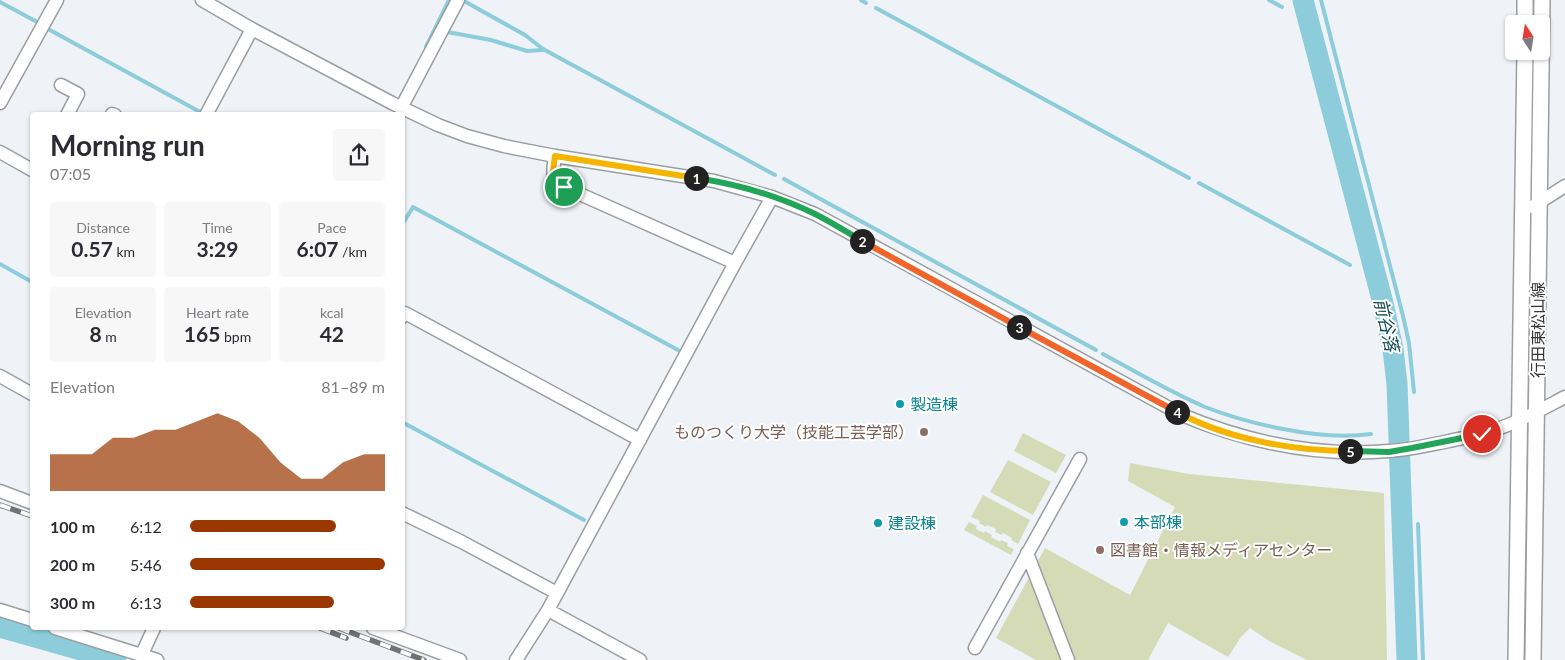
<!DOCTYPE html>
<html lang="en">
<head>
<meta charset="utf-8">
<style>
	:root { --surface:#fff; --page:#f7f7f7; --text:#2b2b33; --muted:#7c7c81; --accent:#9a3700 }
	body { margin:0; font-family:Lato,"Noto Sans JP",sans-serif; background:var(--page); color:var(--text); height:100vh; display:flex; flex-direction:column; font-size:19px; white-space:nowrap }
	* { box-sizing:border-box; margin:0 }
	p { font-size:16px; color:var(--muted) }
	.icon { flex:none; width:28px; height:28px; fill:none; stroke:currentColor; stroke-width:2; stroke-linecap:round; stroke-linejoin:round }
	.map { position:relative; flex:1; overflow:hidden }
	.side { position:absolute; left:30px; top:112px; width:375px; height:518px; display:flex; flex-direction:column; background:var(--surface); border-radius:5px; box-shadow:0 1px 4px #0004 }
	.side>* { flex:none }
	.needle { width:32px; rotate:348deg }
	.fabs { position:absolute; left:1505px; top:15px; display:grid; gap:10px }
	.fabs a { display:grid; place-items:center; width:45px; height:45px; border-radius:5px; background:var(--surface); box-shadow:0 1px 4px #0004; font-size:25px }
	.pin { position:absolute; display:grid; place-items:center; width:42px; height:42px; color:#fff; margin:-21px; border:2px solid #fff; border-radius:50%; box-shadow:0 1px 5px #0007 }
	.km { position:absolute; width:25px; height:25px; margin:-12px; border-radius:50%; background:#222; color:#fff; font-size:14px; line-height:25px; text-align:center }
	.round { display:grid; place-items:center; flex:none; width:52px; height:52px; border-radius:5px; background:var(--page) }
	.overview { display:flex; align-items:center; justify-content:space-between; height:85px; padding:0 20px }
	h1 { font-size:28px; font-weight:700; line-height:38px }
	.stats { display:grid; grid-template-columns:repeat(3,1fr); gap:8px; height:85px; padding:5px 20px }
	.stats div { display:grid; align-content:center; border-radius:5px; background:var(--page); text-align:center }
	.stats b { font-size:21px; font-weight:700 }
	.stats small { font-size:14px; font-weight:400 }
	.stats p { font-size:14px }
	.chart { height:140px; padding:10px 20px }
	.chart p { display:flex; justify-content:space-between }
	.chart svg { width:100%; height:90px; margin-top:5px; fill:var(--accent); opacity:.7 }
	ul { padding:0 20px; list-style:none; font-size:16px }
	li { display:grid; grid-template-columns:80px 60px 1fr; align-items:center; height:38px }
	li i { height:12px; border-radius:6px; background:var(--accent) }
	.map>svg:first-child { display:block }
	.green { fill:#d5dbb7 }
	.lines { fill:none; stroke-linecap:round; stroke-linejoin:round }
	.stream { stroke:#8cccdb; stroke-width:4 }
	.river { stroke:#8cccdb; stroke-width:21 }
	.minor-casing { stroke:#9b9ea1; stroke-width:15 }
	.major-casing { stroke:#9b9ea1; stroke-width:18 }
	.minor { stroke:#fff; stroke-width:12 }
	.major { stroke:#fff; stroke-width:15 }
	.rail-casing { stroke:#707274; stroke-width:5.5 }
	.rail { stroke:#fff; stroke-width:4; stroke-dasharray:11; stroke-linecap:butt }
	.split-1-casing { stroke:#fff; stroke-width:10 }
	.split-2-casing { stroke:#fff; stroke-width:10 }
	.split-3-casing { stroke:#fff; stroke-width:10 }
	.split-4-casing { stroke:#fff; stroke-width:10 }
	.split-5-casing { stroke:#fff; stroke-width:10 }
	.split-6-casing { stroke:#fff; stroke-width:10 }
	.split-1 { stroke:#f5b400; stroke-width:6 }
	.split-2 { stroke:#22a559; stroke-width:6 }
	.split-3 { stroke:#f0652b; stroke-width:6 }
	.split-4 { stroke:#f0652b; stroke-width:6 }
	.split-5 { stroke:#f5b400; stroke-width:6 }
	.split-6 { stroke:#22a559; stroke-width:6 }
	.culture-dot { fill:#0f9aa8; stroke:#fff; stroke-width:2 }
	.education-dot { fill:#8d6e63; stroke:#fff; stroke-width:2 }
	.labels { text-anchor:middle; stroke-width:4; stroke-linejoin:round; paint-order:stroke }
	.street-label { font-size:16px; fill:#343537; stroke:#fff }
	.culture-label { font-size:16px; fill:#0d838f; stroke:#fff; text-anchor:start }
	.education-label { font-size:16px; fill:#785e54; stroke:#fff; text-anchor:end }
	.water-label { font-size:18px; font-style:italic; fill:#134b56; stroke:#fff }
</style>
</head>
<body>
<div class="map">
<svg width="1565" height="660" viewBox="0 0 1565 660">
	<rect width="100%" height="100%" fill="#eff3f7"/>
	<path class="green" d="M1023 433 1066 455 1056 473 1014 451Z
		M1008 460 1051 482 1033 515 990 492Z
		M1130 463 1189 474 1384 493 1387 660H1307L1269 641 1250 628 1241 637 1228 657 1168 623 1148 660H1036L996 638 1045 548 1130 595 1175 507 1128 481Z
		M983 495 1030 520 1018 544 1011 540 1012 538 1003 533 1002 535 995 532 996 529 987 525 986 527 979 523 980 521 971 517Z
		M969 522 977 526 976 529 984 533 985 531 992 535 991 537 1000 542 1001 540 1008 543 1007 546 1014 549 1011 555 964 530Z"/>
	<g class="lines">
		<path class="stream" d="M861 0 866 3
			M1269 0 1282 7
			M1321 0 1403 316 1409 343 1414 392
			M464 1 525 35 543 49 775 175
			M0 2 39 23
			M876 8 1189 178
			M48 29 202 113
			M447 32 491 40 527 51 543 50
			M426 47 449 0
			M784 179 1096 350
			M1199 183 1350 265
			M402 225 413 207 678 350
			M0 264 32 282
			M1103 354C1136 372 1170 392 1205 407 1231 417 1256 424 1283 429 1313 435 1341 438 1371 434
			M402 422 584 520
			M1392 430 1399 429
			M1418 524 1423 660"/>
		<path class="river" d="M1303 0 1383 303 1393 349 1397 384 1407 660
			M0 627 116 660"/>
		<g class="minor-casing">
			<path id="minor" d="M202 0 252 29 392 103 438 125 467 136 504 146 555 156 714 181 772 197 815 214 1182 415C1247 442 1319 457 1389 451 1409 450 1429 445 1449 441 1466 437 1484 435 1500 428 1523 420 1544 408 1565 397
				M61 85 78 94 67 115
				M0 103 57 0
				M401 108 458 0
				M112 114 115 115
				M206 115 252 29
				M0 152 32 170
				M555 156C553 171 550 178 564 187L735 263
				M1532 207 1565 186
				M402 317 405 313 640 440
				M0 376 32 394
				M0 491 32 503
				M402 513 462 542 557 593
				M1027 553 1068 660
				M0 610 32 620
				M548 610 640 660
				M55 628 157 660
				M373 628 460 660
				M975 648 1080 459
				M142 654 154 628
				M516 660 548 610 735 263 772 197"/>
		</g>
		<g class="major-casing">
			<path id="major" d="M1525 24V0
				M1516 660 1525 51
				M1533 660 1542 0"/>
		</g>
		<use href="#minor" class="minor"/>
		<use href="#major" class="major"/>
		<g class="rail-casing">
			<path id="rail" d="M0 505 32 516
				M320 628 346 638
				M339 628 424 660"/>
		</g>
		<use href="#rail" class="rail"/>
	</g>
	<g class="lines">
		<g class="split-1-casing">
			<path id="split-1" d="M564 187C550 178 553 171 555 156L696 178"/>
		</g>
		<g class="split-2-casing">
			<path id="split-2" d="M696 178C737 184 778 196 815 214 831 222 847 232 862 241"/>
		</g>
		<g class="split-3-casing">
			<path id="split-3" d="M862 241 1019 327"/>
		</g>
		<g class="split-4-casing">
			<path id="split-4" d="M1019 327 1177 412"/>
		</g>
		<g class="split-5-casing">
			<path id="split-5" d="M1177 412C1227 439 1293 451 1350 451"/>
		</g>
		<g class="split-6-casing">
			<path id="split-6" d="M1350 451 1389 452 1412 448 1482 434"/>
		</g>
		<use href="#split-1" class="split-1"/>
		<use href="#split-2" class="split-2"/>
		<use href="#split-3" class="split-3"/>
		<use href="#split-4" class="split-4"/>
		<use href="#split-5" class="split-5"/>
		<use href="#split-6" class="split-6"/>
	</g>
	<g class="culture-dot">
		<circle cx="900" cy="404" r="5"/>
		<circle cx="1124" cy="522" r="5"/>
		<circle cx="878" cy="523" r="5"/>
	</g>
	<g class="education-dot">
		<circle cx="924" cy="432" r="5"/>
		<circle cx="1100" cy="550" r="5"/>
	</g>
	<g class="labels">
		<g class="street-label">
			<text transform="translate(1538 330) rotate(-90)" y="6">行田東松山線</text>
		</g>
		<g class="culture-label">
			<text x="910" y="410">製造棟</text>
			<text x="1134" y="528">本部棟</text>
			<text x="888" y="529">建設棟</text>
		</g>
		<g class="education-label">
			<text x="914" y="438">ものつくり大学（技能工芸学部）</text>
			<text x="1110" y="556" text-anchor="start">図書館・情報メディアセンター</text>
		</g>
		<g class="water-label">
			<text transform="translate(1386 325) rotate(77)" y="6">前谷落</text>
		</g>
	</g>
</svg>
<div class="fabs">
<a><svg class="needle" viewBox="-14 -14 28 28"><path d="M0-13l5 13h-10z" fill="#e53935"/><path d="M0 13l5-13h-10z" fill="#7c7c81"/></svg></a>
</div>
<div class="pin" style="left:564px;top:187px;background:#1e9e55"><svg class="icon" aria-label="arrive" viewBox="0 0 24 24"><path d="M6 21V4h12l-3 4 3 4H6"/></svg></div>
<div class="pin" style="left:1482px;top:434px;background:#d93025"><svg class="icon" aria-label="check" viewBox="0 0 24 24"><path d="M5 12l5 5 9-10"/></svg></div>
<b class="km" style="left:696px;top:178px">1</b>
<b class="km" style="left:862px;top:241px">2</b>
<b class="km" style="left:1019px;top:327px">3</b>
<b class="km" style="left:1177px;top:412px">4</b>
<b class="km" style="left:1350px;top:451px">5</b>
<section class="side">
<div class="overview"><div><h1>Morning run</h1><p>07:05</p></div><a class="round"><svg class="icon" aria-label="share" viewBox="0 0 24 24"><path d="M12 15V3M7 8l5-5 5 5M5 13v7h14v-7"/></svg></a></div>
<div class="stats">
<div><p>Distance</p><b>0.57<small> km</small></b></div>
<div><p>Time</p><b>3:29</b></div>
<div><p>Pace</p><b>6:07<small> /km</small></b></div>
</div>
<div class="stats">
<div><p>Elevation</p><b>8<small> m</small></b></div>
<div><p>Heart rate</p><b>165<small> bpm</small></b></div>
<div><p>kcal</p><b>42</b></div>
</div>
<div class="chart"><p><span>Elevation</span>81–89 m</p>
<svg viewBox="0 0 160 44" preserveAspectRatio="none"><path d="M0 44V26L10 26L20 26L30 18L40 18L50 14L60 14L70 10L80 6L90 10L100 18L110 30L120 38L130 38L140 30L150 26L160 26V44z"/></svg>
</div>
<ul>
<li><b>100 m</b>6:12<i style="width:75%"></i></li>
<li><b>200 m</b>5:46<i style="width:100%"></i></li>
<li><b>300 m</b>6:13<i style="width:74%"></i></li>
</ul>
</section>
</div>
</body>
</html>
